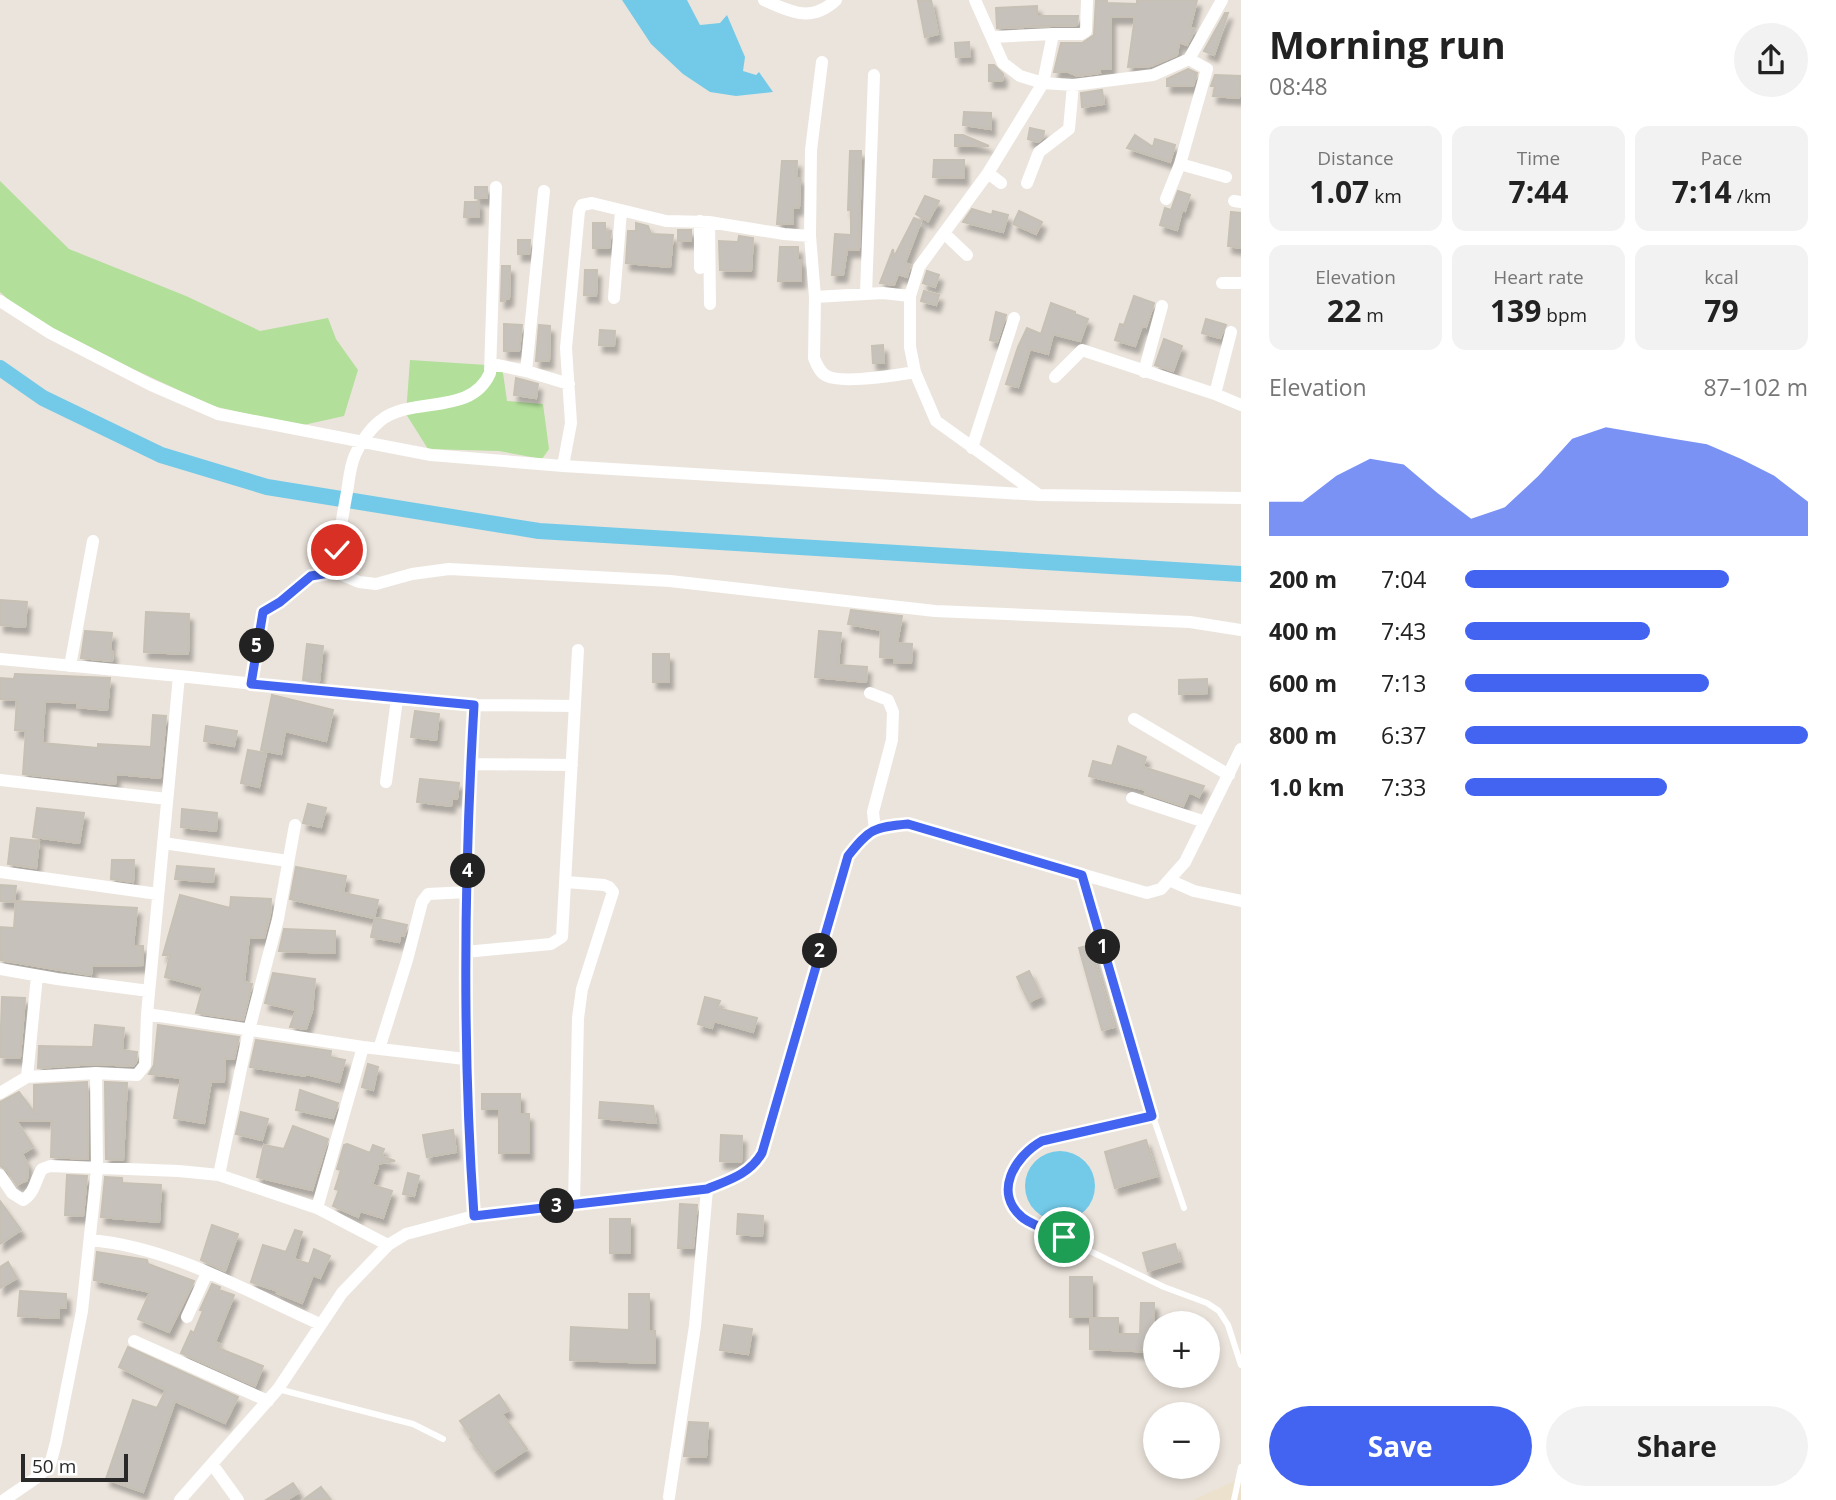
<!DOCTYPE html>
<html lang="en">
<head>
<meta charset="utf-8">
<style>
	:root { --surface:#fff; --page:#f2f2f2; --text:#222; --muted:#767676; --accent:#4364f0 }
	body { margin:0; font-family:"Open Sans",sans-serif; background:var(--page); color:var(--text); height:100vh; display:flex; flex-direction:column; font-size:26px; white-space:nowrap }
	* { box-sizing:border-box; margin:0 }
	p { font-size:23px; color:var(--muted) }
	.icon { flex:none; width:38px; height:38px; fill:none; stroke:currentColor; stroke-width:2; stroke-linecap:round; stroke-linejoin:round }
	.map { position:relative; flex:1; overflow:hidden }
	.details { display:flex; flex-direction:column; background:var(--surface); width:595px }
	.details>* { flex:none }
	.fabs { position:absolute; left:1143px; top:1311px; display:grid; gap:14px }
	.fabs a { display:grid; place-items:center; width:77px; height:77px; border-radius:50%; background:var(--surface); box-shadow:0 4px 10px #0003; font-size:35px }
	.scale { position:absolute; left:21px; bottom:18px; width:107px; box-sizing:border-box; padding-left:7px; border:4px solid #292929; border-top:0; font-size:19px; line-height:24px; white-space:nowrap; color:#292929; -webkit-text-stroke:5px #fff; paint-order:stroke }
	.pin { position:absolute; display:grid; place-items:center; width:60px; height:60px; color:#fff; margin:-30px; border:4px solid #fff; border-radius:50%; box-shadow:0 2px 7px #0007 }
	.km { position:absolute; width:35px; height:35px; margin:-18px; border-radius:50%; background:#222; color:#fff; font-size:19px; line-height:35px; text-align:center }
	.round { display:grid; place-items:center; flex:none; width:74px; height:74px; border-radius:37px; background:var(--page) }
	.headline { display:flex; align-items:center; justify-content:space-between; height:119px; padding:0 28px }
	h1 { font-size:38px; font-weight:700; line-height:52px }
	.figures { display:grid; grid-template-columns:repeat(3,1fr); gap:10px; height:119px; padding:7px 28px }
	.figures div { display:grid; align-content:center; border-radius:14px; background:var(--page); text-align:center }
	.figures b { font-size:30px; font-weight:700 }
	.figures small { font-size:19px; font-weight:400 }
	.figures p { font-size:19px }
	.chart { height:196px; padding:14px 28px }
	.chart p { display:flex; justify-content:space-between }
	.chart svg { width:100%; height:126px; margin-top:7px; fill:var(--accent); opacity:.7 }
	.action { display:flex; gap:14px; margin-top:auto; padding:14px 28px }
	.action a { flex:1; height:80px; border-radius:42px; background:var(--accent); color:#fff; font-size:28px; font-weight:700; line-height:80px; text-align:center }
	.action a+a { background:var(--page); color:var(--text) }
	ul { padding:0 28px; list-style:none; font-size:23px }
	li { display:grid; grid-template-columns:112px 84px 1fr; align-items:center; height:52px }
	li i { height:18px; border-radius:9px; background:var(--accent) }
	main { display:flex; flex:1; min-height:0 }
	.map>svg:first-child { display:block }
	.education { fill:#ece1cc }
	.green { fill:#b2df9a }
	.water { fill:#73cae8 }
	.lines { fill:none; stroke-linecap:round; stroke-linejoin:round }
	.canal { stroke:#73cae8; stroke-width:16 }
	.building { fill:#c6c1bb; stroke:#c6c0b5; stroke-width:2; filter:url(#shadow) }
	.lane { stroke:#fff; stroke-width:6 }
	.street { stroke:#fff; stroke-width:12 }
	.route-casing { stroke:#fff; stroke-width:14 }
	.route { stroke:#4364f0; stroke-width:9 }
</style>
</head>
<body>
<main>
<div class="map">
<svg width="1241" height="1500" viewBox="0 0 1241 1500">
	<defs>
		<filter id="shadow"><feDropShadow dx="4" dy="7" stdDeviation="2" flood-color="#0004"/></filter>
	</defs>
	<rect width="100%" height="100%" fill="#ebe4dc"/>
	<path class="education" d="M1241 1478V1500H1193Z"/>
	<path class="green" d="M0 181 69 249 186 296 260 331 328 318 336 339 358 370 344 416 299 426 213 406 133 369 23 313 0 292Z
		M410 360 502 366 507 401 543 404 549 449 542 459 499 451 428 449 406 414Z"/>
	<path class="water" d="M622 0H687L700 25 720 23 727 15 745 57 743 71 756 75 759 72 773 92 736 96 710 92 683 74 651 44Z
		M1025 1186a35 35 0 1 1 70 0a35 35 0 1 1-70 0Z"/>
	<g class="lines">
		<path class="canal" d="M0 368 43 398 161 455 267 487 539 531 1241 574"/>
	</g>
	<path class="building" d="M931 0 938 34 925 37 918 1Z
		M1096 0H1107V3L1137 4V0H1197L1190 28 1195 29 1187 45 1179 42 1177 55 1151 66 1128 67 1135 17H1111V69H1099L1100 73 1077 76 1069 72H1054L1061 43H1082L1094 35Z
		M1037 6V16H1078L1077 25 997 28 996 8Z
		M1225 13H1228L1214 55 1204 51Z
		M969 42 970 56 956 57 955 43Z
		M989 65H994L1003 74 1002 81H989Z
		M1188 69 1197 73 1193 86H1167V79Z
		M1215 75 1241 76 1239 98 1213 96 1215 86H1211Z
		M1102 90 1104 104 1082 107 1081 93Z
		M964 112 991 113V129L963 125Z
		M1030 128 1044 131 1043 138 1038 142 1028 139Z
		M955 135H963L989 146H955Z
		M1135 135 1153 147 1155 139 1175 145 1170 162 1127 148Z
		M850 151H861L859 250H847L843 275H832L835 234 851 235V210H848Z
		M934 160H964V178L933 177Z
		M782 161H797L796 178H800L799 208H793V224H777Z
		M475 187H487V198H475Z
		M1178 191 1190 195 1185 211 1182 210 1177 230 1160 225 1165 208 1171 210Z
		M925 196 939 201 928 221 916 214Z
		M465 202H479V217H464Z
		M972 209 992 215 993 211 1008 215 1003 232 963 222Z
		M1019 211 1042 222 1036 234 1013 224Z
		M1231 212 1241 213V248L1228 246Z
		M914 218 921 221 905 263 910 265 907 277 898 274 894 285 880 283 893 249 894 257Z
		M593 223H605V232L611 231 609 248H593Z
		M636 223 648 226 651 234 673 235 670 267 626 263 628 231H636Z
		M678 230H691V241H678Z
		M739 236 753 238 751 271 720 270 719 241 738 242Z
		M518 240H530L529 254H518Z
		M780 247H798V260H801V281H778Z
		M502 266H510L509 299H505V301H501Z
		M585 270H597L596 296 584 295Z
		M927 271 939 275 935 287 923 283Z
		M924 291 939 295 936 305 921 301Z
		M1134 296 1154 303 1146 327 1142 326 1135 346 1115 340 1120 324 1124 325Z
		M1051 303 1075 312V314L1088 319 1080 341 1053 334 1048 354 1030 349 1018 387 1006 384 1018 347 1027 328 1041 334Z
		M996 312 1006 315 997 342 990 340Z
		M1206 319 1226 325 1220 338 1202 333Z
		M504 324 522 325 519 351H504Z
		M539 325 550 326 549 361H536Z
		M600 330 615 331 614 346 599 345Z
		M1164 339 1182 346 1173 371 1155 365Z
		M883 345 884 363H873L872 346Z
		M516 378 538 384 536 398 514 395Z
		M0 600 27 602 25 627 0 625Z
		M851 610 902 616 897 643 912 644 911 663H894V658L880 657 881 630 848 624Z
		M146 612 189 614 188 654 144 652Z
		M85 631 112 633 110 651 113 652 112 661 81 658Z
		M819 631 841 633 838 665 867 667 866 682 815 677Z
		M307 644 323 646 319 682 303 680Z
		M653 654H669V682H653Z
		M15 674 110 678 107 710 77 707V703L45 701 42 743 98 748V744L151 747 153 715 166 716 160 778 116 774 115 784 23 774 26 731 15 730 17 700 0 699V678L14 679Z
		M1207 679V693L1179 694V680Z
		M272 695 333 710 326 741 285 731 281 754 261 750Z
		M415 711 439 714 436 740 411 737Z
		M206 726 237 731 234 746 204 741Z
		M1118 746 1146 757 1143 767 1204 786 1199 797 1189 792 1183 806 1145 793 1146 790 1089 776 1093 761 1112 766Z
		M248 750 266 753 259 787 241 783Z
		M420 779 459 783 457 799H452L451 806 417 802Z
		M308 804 326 808 321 827 303 823Z
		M37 808 84 813 79 843 33 837Z
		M182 809 217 813 216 831 181 827Z
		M11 838 39 841 36 868 8 864Z
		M112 860H134L133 882 111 879Z
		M177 866 214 869 213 882 175 879Z
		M296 867 346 876 343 893 378 900 374 918 290 899Z
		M0 885 16 886 14 902 0 901Z
		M180 895 230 908 231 897 271 899 270 915 264 938 249 937 244 982 252 984 243 1020 196 1013 203 987 165 977 170 955H163Z
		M16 901 137 908 133 946H143V965L92 966 91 975 0 960V927L14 928Z
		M375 918 407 925 404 936 400 935 399 942 371 937Z
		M284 929 335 931V953L279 951Z
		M1090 945 1114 1027 1102 1030 1079 948Z
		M1029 971 1041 996 1029 1002 1017 977Z
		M273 973 315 979 312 1011 306 1029 290 1027 296 1010 265 1003Z
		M2 997 25 998 20 1058 0 1057Z
		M705 997 720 1001 717 1008 757 1018 753 1032 714 1021 712 1028 698 1024Z
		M95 1025 124 1028 122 1050 137 1052 136 1062 133 1066 95 1064 38 1068 39 1046 93 1047Z
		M158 1025 239 1037 234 1059 225 1058 224 1082 211 1081 204 1123 174 1118 181 1078 149 1074 154 1065Z
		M256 1040 331 1051 330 1057 345 1060 339 1082 306 1074 305 1076 250 1067Z
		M368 1064 378 1067 373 1090 362 1087Z
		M87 1082 88 1159 51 1157 52 1121 16 1120 33 1147 22 1154 28 1165 27 1180 17 1185 7 1170 0 1166V1102L19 1092 34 1112V1085Z
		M105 1082 127 1083 123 1160 106 1159Z
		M300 1090 338 1103 333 1118 296 1110Z
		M482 1094H520V1114H529V1153H499V1109H482Z
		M600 1102 653 1106 656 1123 599 1118Z
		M241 1112 268 1119 262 1140 236 1134Z
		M293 1126 328 1139 312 1190 257 1177 264 1145 284 1149Z
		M453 1130 456 1152 427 1157 423 1135Z
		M721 1135 742 1136 741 1162 720 1161Z
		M1146 1140 1157 1176 1115 1188 1105 1152Z
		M347 1144 370 1153 373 1145 384 1149 381 1156 395 1161 376 1164 378 1167 372 1185 392 1191 383 1218 360 1211 358 1217 333 1206 339 1190 335 1189 341 1170 337 1169 344 1145Z
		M408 1173 419 1176 414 1196 403 1194Z
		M67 1175 87 1176 83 1216 65 1215Z
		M105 1177 122 1178V1183L161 1185 159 1222 101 1217Z
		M0 1201 21 1230 0 1244Z
		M680 1204 697 1205 693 1248H678Z
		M738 1214 763 1216 762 1236 737 1234Z
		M610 1219H630V1253H610Z
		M212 1225 238 1234 225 1271 201 1260Z
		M295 1230 302 1232 294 1259 309 1264 314 1249 330 1256 320 1278 313 1275 302 1303 277 1293 278 1291 251 1282 263 1245 286 1252Z
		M1175 1244 1180 1261 1148 1271 1143 1253Z
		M97 1252 147 1260 148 1264 194 1281 169 1332 138 1319 150 1292 94 1280Z
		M8 1262 17 1278 0 1288V1267Z
		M1070 1277H1092V1317H1070Z
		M212 1284 220 1287 219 1290 234 1295 215 1342 220 1344 218 1348 263 1366 255 1386 181 1353 191 1331 194 1333 203 1311 200 1310Z
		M20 1291 66 1294V1308H59V1318L18 1316Z
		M629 1294H649V1331H655V1363L570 1360 571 1327 629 1330Z
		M1141 1303H1154V1352L1090 1349V1318H1118V1334H1140Z
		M724 1325 752 1329 748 1354 720 1350Z
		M128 1347 238 1397 225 1423 175 1401 143 1492 106 1479 133 1400 157 1408 166 1390 119 1367Z
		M499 1395 509 1410 502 1414 527 1449 494 1471 470 1439 472 1438 460 1421Z
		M689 1422 708 1423 706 1457 684 1456Z
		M293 1483 299 1492 287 1500H266Z
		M321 1487 331 1500H303Z"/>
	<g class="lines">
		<path class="lane" d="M1082 875 1139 1075 1184 1208
			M1152 1116 1043 1141C1010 1158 996 1190 1024 1219L1164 1287 1207 1303 1219 1311 1228 1325 1241 1365
			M278 1389 413 1424 443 1439
			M1234 1500 1241 1467"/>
		<path class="street" d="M764 0C791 12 811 23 836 0
			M975 0 1003 63 1020 76 1043 83 1073 85 1153 75 1189 59 1222 0
			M993 37 1053 34
			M822 62 811 150 810 236 815 297 814 358C817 365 820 373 827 376 842 384 897 375 915 372
			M1180 164 1226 177
			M988 173 1001 183
			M1027 183 1039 152 1069 129 1073 85
			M1166 199 1180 164 1207 69 1189 59
			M1234 201 1241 202
			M944 233 967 255
			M700 268V221
			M1222 283H1241
			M866 294 874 75
			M815 297 883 293 910 296
			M614 298 621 211
			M0 301 50 333 151 385 218 414 431 455 563 466 1040 495 1241 498
			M710 304 709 222 784 234 810 236
			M492 364 526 371 569 384
			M526 371 544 191
			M1144 372 1162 306
			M1055 377 1082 350 1215 394 1241 405
			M1215 394 1231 332
			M972 448 1014 318
			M563 466 571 423 566 348 579 211 582 205 592 203 666 221 709 222
			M1039 495 936 421 915 372 910 347V296L919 267 988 173 1043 83 1053 34H1081L1086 31 1087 0
			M335 572C337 545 342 519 347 492 349 480 350 466 355 455 360 443 370 429 380 421 411 395 471 417 490 373L496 187
			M0 659 179 676
			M70 666 93 541
			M251 684 263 612 280 602 311 576 335 572 359 582 376 584 412 574 449 569 670 581 935 611 1190 622 1241 630
			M870 693 888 700 893 712 892 740 873 812 875 830
			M474 705C464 875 462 1046 474 1216
			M1134 719 1229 775
			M470 764 572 765
			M0 780 167 799
			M386 782 397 699
			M1132 798 1205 822
			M163 843 288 861
			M0 872 158 894
			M1169 880 1194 891 1241 901
			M566 882 604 885 609 887 613 892 582 989 578 1018 574 1204
			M465 952 551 944 562 937 578 650
			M0 969 57 979 149 991
			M147 1014 363 1047 465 1059
			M363 1047 317 1208 388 1245
			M379 1049 407 960 422 902 428 894 467 892
			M27 1077 37 976
			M0 1093 27 1077 96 1073
			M0 1175 12 1193 23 1200C35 1193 35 1180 42 1169L50 1166 179 1171 219 1175 317 1208
			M219 1175 249 1030 278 919 295 825
			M90 1240C171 1247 246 1291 320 1324
			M187 1317 207 1273
			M134 1341 268 1401
			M212 1464 238 1500
			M669 1497 695 1326 707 1189
			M4 1500 36 1478 50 1465 56 1442 82 1311 97 1169 96 1073 137 1075 145 1065 147 1014 179 676 397 699 474 705 575 706
			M180 1500 278 1389 342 1293 388 1245 406 1234 474 1216 707 1189C729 1180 750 1174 762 1153L848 856C869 829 874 827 908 824L1147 893 1161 889 1185 862 1241 749"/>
	</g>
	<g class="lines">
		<g class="route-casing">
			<path id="route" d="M337 550 335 572 311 576 280 602 263 612 251 684 474 705C464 875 462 1046 474 1216L707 1189C729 1180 750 1174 762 1153L848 856C869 829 874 827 908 824L1082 875 1152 1116 1042 1141C1015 1156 992 1193 1023 1218 1034 1226 1051 1231 1064 1237"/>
		</g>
		<use href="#route" class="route"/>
	</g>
</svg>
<div class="fabs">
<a>+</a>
<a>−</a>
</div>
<div class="scale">50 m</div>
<div class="pin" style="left:1064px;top:1237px;background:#1e9e55"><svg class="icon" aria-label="arrive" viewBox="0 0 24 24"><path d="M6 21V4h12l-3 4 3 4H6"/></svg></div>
<div class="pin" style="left:337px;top:550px;background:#d93025"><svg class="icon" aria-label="check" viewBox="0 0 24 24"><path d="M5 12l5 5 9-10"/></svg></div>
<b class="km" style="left:1103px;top:947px">1</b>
<b class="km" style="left:820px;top:951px">2</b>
<b class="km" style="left:557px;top:1206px">3</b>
<b class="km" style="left:468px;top:871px">4</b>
<b class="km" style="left:257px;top:646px">5</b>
</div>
<section class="details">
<div class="headline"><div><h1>Morning run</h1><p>08:48</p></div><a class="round"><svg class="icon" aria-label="share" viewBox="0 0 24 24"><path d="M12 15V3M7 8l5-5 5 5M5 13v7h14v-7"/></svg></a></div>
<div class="figures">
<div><p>Distance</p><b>1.07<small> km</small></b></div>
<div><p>Time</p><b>7:44</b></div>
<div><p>Pace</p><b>7:14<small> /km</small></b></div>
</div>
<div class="figures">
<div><p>Elevation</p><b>22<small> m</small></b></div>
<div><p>Heart rate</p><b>139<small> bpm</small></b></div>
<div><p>kcal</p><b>79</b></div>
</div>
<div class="chart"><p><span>Elevation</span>87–102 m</p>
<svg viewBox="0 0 160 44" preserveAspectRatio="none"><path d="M0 44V32L10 32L20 23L30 17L40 19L50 29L60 38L70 34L80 23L90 10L100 6L110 8L120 10L130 12L140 17L150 23L160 32V44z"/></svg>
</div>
<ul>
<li><b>200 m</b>7:04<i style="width:77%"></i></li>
<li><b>400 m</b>7:43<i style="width:54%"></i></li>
<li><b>600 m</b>7:13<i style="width:71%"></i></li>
<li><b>800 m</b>6:37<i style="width:100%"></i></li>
<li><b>1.0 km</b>7:33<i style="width:59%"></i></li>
</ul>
<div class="action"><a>Save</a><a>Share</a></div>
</section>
</main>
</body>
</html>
